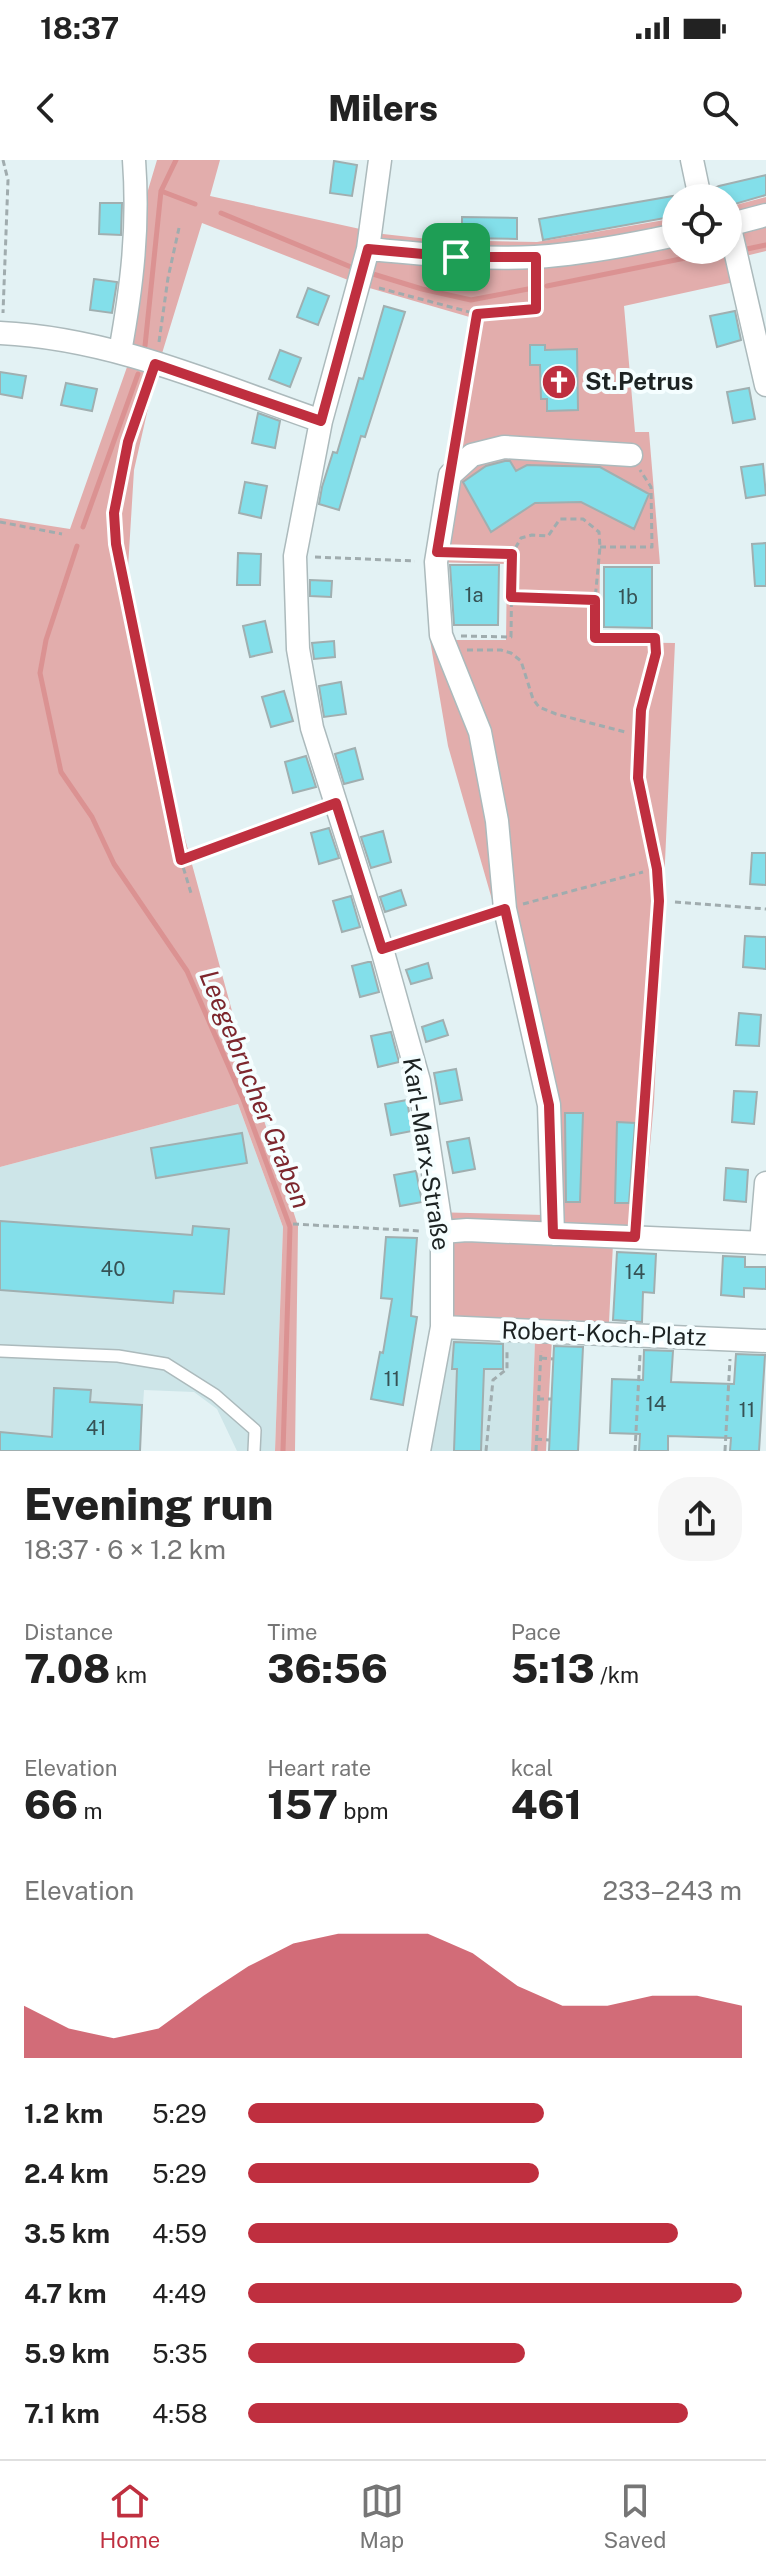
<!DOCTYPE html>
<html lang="en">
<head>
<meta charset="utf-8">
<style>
	:root { --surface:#fff; --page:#f6f6f6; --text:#222; --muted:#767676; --line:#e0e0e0; --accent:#bf2f3f }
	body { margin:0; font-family:"Public Sans",sans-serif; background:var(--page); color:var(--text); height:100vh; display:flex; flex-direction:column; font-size:30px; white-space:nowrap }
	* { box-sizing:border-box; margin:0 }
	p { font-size:26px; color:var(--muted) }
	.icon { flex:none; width:44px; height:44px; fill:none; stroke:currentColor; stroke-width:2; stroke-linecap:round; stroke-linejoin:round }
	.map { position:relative; height:1291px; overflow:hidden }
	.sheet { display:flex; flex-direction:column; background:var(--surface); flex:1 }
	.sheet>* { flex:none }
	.fabs { position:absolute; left:662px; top:24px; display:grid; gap:16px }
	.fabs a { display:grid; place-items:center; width:80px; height:80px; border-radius:50%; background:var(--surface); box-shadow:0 4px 12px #0003; font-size:40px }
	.pin { position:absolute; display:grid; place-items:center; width:68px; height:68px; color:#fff; margin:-34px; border-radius:16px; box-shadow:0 4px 12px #0006 }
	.round { display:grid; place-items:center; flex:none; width:84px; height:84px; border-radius:32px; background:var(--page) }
	.headline { display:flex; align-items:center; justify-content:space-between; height:136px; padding:0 24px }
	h1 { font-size:44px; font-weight:800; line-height:60px }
	.figures { display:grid; grid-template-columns:repeat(3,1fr); gap:12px; height:136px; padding:8px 24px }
	.figures div { display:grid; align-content:center }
	.figures b { font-size:40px; font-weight:800 }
	.figures small { font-size:22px; font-weight:400 }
	.figures p { font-size:22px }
	.chart { height:224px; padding:16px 24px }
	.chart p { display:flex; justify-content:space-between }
	.chart svg { width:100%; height:144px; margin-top:8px; fill:var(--accent); opacity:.7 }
	ul { padding:0 24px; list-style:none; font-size:26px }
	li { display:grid; grid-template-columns:128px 96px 1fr; align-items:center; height:60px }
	li i { height:20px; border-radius:10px; background:var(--accent) }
	.status { display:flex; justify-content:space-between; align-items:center; height:56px; padding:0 40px; background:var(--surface); direction:ltr }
	.status svg { height:22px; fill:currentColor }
	header { display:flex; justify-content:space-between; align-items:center; height:104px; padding:0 24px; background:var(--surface); font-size:36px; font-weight:800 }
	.tabs { display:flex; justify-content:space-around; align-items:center; height:112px; border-top:2px solid var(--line); background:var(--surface); font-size:22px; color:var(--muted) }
	.tabs a { display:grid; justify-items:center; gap:4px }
	.tabs .current { color:var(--accent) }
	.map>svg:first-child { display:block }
	.built { fill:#cde5e8 }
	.green { fill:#e2adac }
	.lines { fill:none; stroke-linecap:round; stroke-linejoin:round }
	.stream { stroke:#db9292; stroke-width:5 }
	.building { fill:#83dfea; stroke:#a0afb0; stroke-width:2 }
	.service-casing { stroke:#acbabc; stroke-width:14 }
	.minor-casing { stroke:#acbabc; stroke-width:25 }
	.path { stroke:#a0acae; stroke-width:3; stroke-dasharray:6 4; stroke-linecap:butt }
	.service { stroke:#fff; stroke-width:11 }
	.minor { stroke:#fff; stroke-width:22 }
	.route-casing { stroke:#fff; stroke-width:16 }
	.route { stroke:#bf2f3f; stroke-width:10 }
	.labels { text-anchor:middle; stroke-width:8; stroke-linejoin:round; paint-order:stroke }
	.number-label { font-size:20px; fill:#365255 }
	.poi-label { font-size:24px; font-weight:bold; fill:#1d2323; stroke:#f5feff; text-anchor:start }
	.street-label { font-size:24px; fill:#1d2323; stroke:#f5feff }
	.water-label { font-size:26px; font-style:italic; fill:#7c262d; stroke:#f5feff }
</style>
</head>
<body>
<div class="status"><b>18:37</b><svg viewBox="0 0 49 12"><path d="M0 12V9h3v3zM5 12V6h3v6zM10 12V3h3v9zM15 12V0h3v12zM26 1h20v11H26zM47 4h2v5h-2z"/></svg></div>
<header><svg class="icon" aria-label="back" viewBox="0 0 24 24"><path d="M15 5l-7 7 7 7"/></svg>Milers<svg class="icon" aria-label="search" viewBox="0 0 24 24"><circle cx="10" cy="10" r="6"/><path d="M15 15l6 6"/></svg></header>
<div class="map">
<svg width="766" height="1291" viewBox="0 0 766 1291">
	<rect width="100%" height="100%" fill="#e3f2f4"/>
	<path class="built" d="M238 944 283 1067 275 1291H237L217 1249 194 1232 144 1230 140 1291H0V1007Z
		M430 1177 535 1180 531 1291H410Z"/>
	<path class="green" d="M157 0H220L210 36 383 74 437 80 537 82 676 58V90H728V47L766 37V91L729 100 734 122 624 146 635 272H649L660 404H600L599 482 675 483 654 942 641 1086 613 1084 608 1182 552 1178 546 1291H531L535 1180 430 1177 432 1145 430 1052 544 1055V991L537 937 495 750 448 586 430 480H506L507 404 431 402 473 158 366 127 202 63 156 213 134 310 128 408 181 664 250 917 298 1066 295 1291H275L283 1067 238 944 0 1007V358L70 369 133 190 140 57Z"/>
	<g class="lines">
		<path class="stream" d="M161 31 195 44
			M221 53 351 107
			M747 89 766 85
			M373 114 422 129 471 140 528 129
			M547 126 720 91
			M145 186 161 31 176 0
			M83 367 138 214
			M77 386 46 480 40 513 61 612 92 657 114 704 187 811 243 939 290 1067 283 1291"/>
	</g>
	<path class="building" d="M334 1 357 5 352 36 330 33Z
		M766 15V35L728 46V38H714L712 29 719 26Z
		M673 36 676 56 543 80 539 59Z
		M100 43H122L121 75 99 74Z
		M462 57 517 58V79L462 78Z
		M94 119 117 122 112 153 90 150Z
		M308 128 329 136 318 165 297 157Z
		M384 146 405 152 365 277 361 276 339 350 319 344 322 327 333 292 337 293 359 218 363 219Z
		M735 151 741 180 717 187 710 156Z
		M530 185H545V190L577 189 578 250 547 251V239H541L540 205H530Z
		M280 190 301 198 290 227 269 219Z
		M0 212 26 216 22 238 0 234Z
		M66 223 97 229 92 251 61 245Z
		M749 228 755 259 733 263 727 232Z
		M258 253 280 261 275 288 252 283Z
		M505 301H510L516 311 527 305 600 307 649 334 634 369 581 342 535 343 491 372 463 322 486 306Z
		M763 304 766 335 746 338 741 307Z
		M245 322 267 326 261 358 239 353Z
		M766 383V426H755L752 384Z
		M238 393 261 394 260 425H237Z
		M450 405H499L498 465H454Z
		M604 407H652V468L604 467Z
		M310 420 332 421 331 437 310 436Z
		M265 461 272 492 250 497 243 466Z
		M334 481 335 497 314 499 312 483Z
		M341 522 346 554 324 557 319 526Z
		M284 531 293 561 271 567 262 537Z
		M355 588 363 619 344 624 335 594Z
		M306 596 316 627 293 633 285 602Z
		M329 668 339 698 319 704 311 673Z
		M383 671 391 702 371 708 361 677Z
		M752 693H766V725L750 724Z
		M401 730 406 745 385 752 380 737Z
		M351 736 360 767 342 772 333 741Z
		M745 776 766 777V809L743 807Z
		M368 802H371L379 832 360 837 352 806Z
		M428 803 432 818 411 824 406 810Z
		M739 853 761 855 759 886 736 885Z
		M443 860 448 875 426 882 422 867Z
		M391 872 399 902 378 907 371 876Z
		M456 909 462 940 440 944 434 913Z
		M734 931 757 932 754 964 732 962Z
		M407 940 412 971 391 975 385 944Z
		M565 953H583L580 1042H566Z
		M617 962 635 963 629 1043H615Z
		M242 973 247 1003 156 1018 151 988Z
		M469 978 475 1009 453 1013 447 982Z
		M726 1008 748 1010 746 1042 724 1040Z
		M416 1011 422 1042 400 1046 394 1015Z
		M0 1061 192 1075 193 1066 229 1069 224 1134 174 1131 173 1143 0 1130Z
		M386 1077 417 1078 411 1156 417 1157 403 1245 371 1239 380 1192 383 1193 392 1139 381 1138Z
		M617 1092 656 1094 654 1133 643 1132 642 1162 613 1160Z
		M723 1096 745 1097V1107H766V1129L744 1128V1137L721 1135Z
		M454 1182 503 1184V1209H484L481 1291H454L457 1209H452Z
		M554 1186 583 1187 578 1291H549Z
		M644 1190 673 1191 671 1222 734 1224 736 1194 765 1195 759 1291H730L731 1278 668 1276V1291H639L640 1274 610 1273 612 1219 643 1220Z
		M54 1228 91 1230 90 1242 142 1245 140 1291H0V1272L52 1277Z"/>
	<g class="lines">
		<g class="service-casing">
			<path id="service" d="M635 1077 659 741 657 709 638 618 641 550 651 511
				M0 1191 118 1196 166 1204 215 1235 255 1270 254 1291"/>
		</g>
		<g class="minor-casing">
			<path id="minor" d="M380 0 368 89 321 261 295 396 298 489 312 568 382 789 419 921 442 1072V1167L419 1291
				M692 0 700 38
				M729 64 766 225
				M728 65 766 55
				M368 89C424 94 479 100 535 97 582 94 630 85 676 75
				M0 173C112 178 217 225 321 261
				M120 192C132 126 139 67 134 0
				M442 1072 467 1070 766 1083
				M553 1074 549 945 505 749 497 661 480 572 441 475 436 402 450 315 472 295 504 287 631 295
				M761 1083 766 1023
				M442 1167 766 1181"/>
		</g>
		<path class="path" d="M3 0 8 20 3 153
			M379 128 477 154 536 149V117
			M159 182 168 118 179 68
			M150 220 128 282 114 353 116 384 181 700 191 733
			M456 283 477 154
			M0 362 62 374
			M600 387H652L651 327 640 310
			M457 393 512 394
			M315 397 415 401
			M595 440V478H655L654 500
			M461 476 511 477 512 394 521 378 532 375 548 376 560 359H583L599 372 600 387 595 440 511 437
			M467 490H501L511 493 521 501 533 539 539 547 556 554 625 572
			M182 700 317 650
			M675 742 766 749
			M523 744 643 712
			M401 783 485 756
			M293 1064 421 1071
			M541 1198 553 1199
			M538 1239H551
			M536 1279 549 1280
			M486 1291 493 1220 507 1209V1190
			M536 1291 541 1191
			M635 1291 640 1195
			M725 1291 730 1199"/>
		<use href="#service" class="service"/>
		<use href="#minor" class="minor"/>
	</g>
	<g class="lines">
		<g class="route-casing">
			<path id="route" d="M368 89 456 97H536V149L477 154 437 392 512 394 511 437 595 440V478H655L656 493 641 550 638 618 657 709 659 741 635 1077 553 1074 549 945 505 749 382 789 336 643 181 700 116 384 114 353 128 282 155 204 321 261Z"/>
		</g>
		<use href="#route" class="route"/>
	</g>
	<defs>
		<g id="church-disc" transform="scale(1.8)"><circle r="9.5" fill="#bf2f3f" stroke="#f5feff"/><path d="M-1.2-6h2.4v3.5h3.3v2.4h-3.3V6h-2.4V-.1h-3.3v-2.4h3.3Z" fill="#fff"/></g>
	</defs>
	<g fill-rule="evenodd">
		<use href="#church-disc" x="559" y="222"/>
	</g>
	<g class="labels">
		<g class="number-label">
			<text x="474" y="442">1a</text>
			<text x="628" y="444">1b</text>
			<text x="113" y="1116">40</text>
			<text x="635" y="1119">14</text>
			<text x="392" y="1226">11</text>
			<text x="656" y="1251">14</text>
			<text x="747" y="1257">11</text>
			<text x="96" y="1275">41</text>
		</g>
		<g class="poi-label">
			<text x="585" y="230">St.Petrus</text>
		</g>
		<g class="street-label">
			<text transform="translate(426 994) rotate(81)" y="8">Karl-Marx-Straße</text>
			<text transform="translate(604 1174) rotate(2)" y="8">Robert-Koch-Platz</text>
		</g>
		<g class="water-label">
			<text transform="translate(255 929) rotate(68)" y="9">Leegebrucher Graben</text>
		</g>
	</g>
</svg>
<div class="fabs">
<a><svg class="icon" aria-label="locate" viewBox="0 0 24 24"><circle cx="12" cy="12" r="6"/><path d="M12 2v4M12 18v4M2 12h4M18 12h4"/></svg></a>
</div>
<div class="pin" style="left:456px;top:97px;background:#1e9e55"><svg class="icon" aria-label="arrive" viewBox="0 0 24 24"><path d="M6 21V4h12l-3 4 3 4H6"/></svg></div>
</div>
<section class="sheet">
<div class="headline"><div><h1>Evening run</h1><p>18:37 · 6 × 1.2 km</p></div><a class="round"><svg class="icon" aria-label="share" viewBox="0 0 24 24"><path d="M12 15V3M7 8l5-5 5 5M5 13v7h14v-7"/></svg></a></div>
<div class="figures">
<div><p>Distance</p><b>7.08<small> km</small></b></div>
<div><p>Time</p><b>36:56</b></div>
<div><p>Pace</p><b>5:13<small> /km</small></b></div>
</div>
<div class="figures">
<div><p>Elevation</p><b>66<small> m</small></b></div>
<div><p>Heart rate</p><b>157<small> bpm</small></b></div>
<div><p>kcal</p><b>461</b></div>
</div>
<div class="chart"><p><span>Elevation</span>233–243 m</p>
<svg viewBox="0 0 160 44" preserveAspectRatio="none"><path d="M0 44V28L10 35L20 38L30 35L40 25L50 16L60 9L70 6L80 6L90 6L100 12L110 22L120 28L130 28L140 25L150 25L160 28V44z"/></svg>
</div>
<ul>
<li><b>1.2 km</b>5:29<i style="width:60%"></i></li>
<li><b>2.4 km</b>5:29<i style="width:59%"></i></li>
<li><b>3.5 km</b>4:59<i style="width:87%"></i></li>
<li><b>4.7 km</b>4:49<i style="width:100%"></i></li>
<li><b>5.9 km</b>5:35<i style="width:56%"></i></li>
<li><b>7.1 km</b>4:58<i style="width:89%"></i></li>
</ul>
</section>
<nav class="tabs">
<a class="current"><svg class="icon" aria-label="home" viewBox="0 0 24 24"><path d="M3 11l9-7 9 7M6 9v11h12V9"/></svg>Home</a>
<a><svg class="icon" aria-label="map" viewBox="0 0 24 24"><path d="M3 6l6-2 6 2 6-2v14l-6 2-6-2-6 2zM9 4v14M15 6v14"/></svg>Map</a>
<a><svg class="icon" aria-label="saved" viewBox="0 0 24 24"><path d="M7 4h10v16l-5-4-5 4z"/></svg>Saved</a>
</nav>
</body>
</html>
